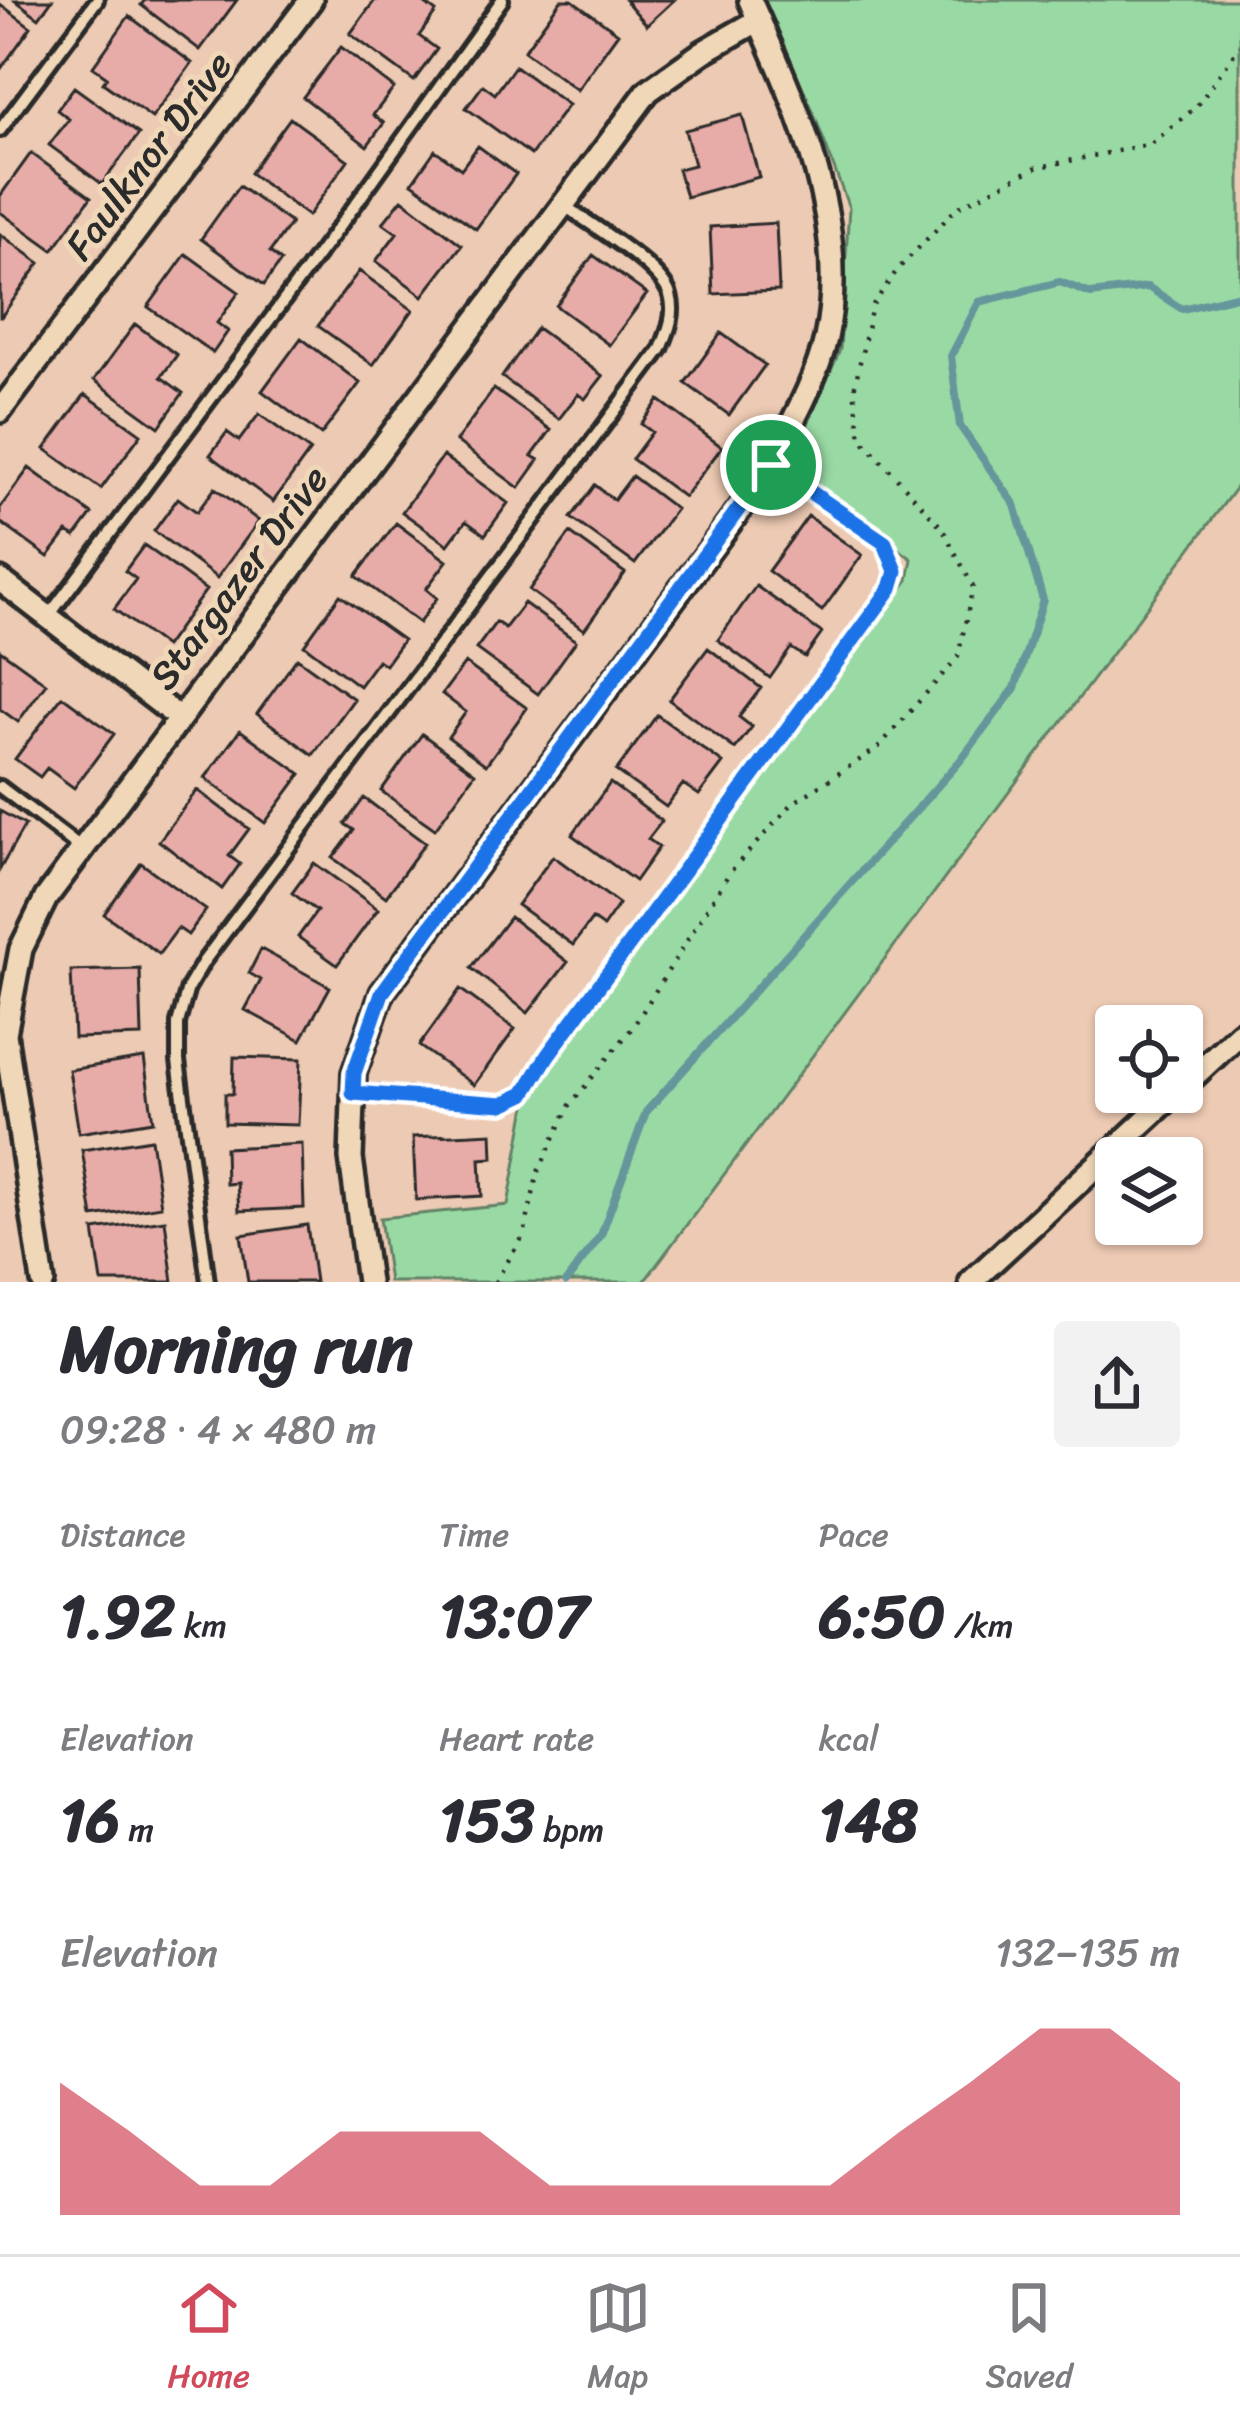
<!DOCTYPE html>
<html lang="en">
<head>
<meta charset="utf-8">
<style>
	:root { --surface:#fff; --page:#f2f2f3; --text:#2b2b33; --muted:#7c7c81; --line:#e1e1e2; --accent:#d1495b }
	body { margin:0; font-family:Sriracha,sans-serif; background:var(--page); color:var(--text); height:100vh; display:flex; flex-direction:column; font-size:45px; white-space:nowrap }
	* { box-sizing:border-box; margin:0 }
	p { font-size:39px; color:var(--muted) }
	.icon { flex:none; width:66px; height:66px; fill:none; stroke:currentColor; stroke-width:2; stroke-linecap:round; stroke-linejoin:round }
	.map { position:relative; height:1282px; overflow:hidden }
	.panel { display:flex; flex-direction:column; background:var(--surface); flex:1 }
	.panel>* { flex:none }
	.controls { position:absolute; left:1095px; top:1005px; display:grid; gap:24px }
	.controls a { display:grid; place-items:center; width:108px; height:108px; border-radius:12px; background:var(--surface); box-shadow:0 3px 9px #0004; font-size:60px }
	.pin { position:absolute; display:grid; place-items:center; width:102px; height:102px; color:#fff; margin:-51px; border:6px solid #fff; border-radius:50%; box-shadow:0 3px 12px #0007 }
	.round { display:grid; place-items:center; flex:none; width:126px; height:126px; border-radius:12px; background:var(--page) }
	.summary { display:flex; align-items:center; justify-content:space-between; height:204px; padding:0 60px }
	h1 { font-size:66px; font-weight:700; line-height:90px }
	.figures { display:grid; grid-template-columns:repeat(3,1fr); gap:18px; height:204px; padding:12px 60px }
	.figures div { display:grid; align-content:center }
	.figures b { font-size:60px; font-weight:700 }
	.figures small { font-size:33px; font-weight:400 }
	.figures p { font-size:33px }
	.chart { height:336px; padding:24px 60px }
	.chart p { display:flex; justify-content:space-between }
	.chart svg { width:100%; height:216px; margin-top:12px; fill:var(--accent); opacity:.7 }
	.dock { display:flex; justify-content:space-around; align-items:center; height:168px; border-top:3px solid var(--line); background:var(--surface); font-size:33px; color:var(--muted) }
	.dock a { display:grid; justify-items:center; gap:6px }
	.dock .current { color:var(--accent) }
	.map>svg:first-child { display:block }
	.green { fill:#99daa4; stroke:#628268; stroke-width:3 }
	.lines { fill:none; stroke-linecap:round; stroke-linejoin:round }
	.stream { stroke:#65969b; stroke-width:8 }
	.building { fill:#e7aca8; stroke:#2b2b2b; stroke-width:3 }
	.service-casing { stroke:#2b2b2b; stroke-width:20 }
	.minor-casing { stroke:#2b2b2b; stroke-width:30 }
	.path { stroke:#2b2b2b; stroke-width:4.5; stroke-dasharray:3 9; stroke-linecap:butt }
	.service { stroke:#f0d7b8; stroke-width:10 }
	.minor { stroke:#f0d7b8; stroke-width:21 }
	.route-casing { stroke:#fff; stroke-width:24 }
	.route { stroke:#1a73e8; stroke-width:15 }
	.labels { text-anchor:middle; stroke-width:10; stroke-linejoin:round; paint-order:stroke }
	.street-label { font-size:39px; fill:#2b2b2b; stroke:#f0d7b8 }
</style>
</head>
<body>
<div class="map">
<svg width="1240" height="1282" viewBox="0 0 1240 1282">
	<rect width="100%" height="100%" fill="#edcab3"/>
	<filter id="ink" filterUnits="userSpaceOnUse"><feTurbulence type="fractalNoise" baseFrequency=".00833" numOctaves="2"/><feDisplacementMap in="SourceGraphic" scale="24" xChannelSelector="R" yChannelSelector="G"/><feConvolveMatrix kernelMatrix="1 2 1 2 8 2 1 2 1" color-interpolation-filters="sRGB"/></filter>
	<g filter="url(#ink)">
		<path class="green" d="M763 0H1240V482L644 1282H389L380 1218 508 1205 529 1089 908 580 912 559 789 468 840 350 849 208 811 106Z"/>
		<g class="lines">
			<path class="stream" d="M566 1282 601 1235 646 1112 960 761 1015 688 1043 600 1015 505 960 426 951 356 979 302 1060 282 1091 294 1148 287 1182 309 1240 295"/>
		</g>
		<path class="building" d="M15 0H52L39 18Z
			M145 0H237L200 50 141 5Z
			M375 0H420L436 12 419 36 437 49 414 81 350 34Z
			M561 0H572L618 33 577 90 524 51Z
			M625 0H674L647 25Z
			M0 4 31 27 0 70Z
			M129 16 192 63 152 118 103 83 107 77 93 67Z
			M341 47 394 88 373 115 384 123 367 146 303 97Z
			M515 66 568 105 531 155 466 108 483 85 495 94Z
			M74 87 139 134 102 184 49 145 69 119 57 110Z
			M742 115 759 177 686 197 678 169 694 165 685 130Z
			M290 118 348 160 308 216 250 173Z
			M478 146 516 174 476 229 412 183 435 150 461 169Z
			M31 153 91 197 53 250 0 212V196Z
			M239 186 291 223 270 252 281 261 264 285 201 239Z
			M402 199 462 245 423 296 376 261 397 233 383 223Z
			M776 223 779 291 713 294 710 227Z
			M0 234 40 263 1 317H0Z
			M186 254 239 292 217 323 228 331 213 353 148 307Z
			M593 255 647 294 609 345 556 306Z
			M359 271 413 310 373 365 318 326Z
			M135 324 177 355 161 377 183 393 159 427 94 380Z
			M537 328 603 376 585 399 578 394 559 419 502 377Z
			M721 333 765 365 729 415 685 383Z
			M301 338 360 383 321 435 262 391Z
			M494 389 551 430 532 456 539 460 519 488 456 441Z
			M85 394 141 434 101 489 45 449Z
			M659 400 722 447 684 497 632 459 652 432 641 424Z
			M259 414 310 451 273 502 210 455 227 432 239 441Z
			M443 456 508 503 485 535 466 521 448 545 402 512Z
			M29 468 92 514 75 537 67 532 48 557 0 522V508Z
			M632 476 676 509 635 564 571 518 595 485 614 500Z
			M215 488 259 521 217 578 154 531 178 498 197 512Z
			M808 516 862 555 822 611 768 571Z
			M396 523 447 561 426 589 437 598 419 623 356 576Z
			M570 533 625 573 584 630 529 590Z
			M144 545 206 590 165 647 114 609 136 579 125 571Z
			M756 586 822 633 805 657 791 648 770 678 718 640Z
			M340 595 403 640 385 665 378 660 359 686 304 645Z
			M524 603 576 641 538 694 476 649 496 622 505 628Z
			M708 648 761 688 739 717 752 727 735 749 669 700Z
			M0 650 46 683 18 722 0 709Z
			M297 658 354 699 313 755 257 714Z
			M465 663 527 708 486 765 448 737 466 712 442 694Z
			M62 696 114 734 74 788 47 768 40 777 15 759Z
			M657 715 723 763 699 795 683 784 666 807 616 771Z
			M240 730 301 774 265 823 205 778Z
			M422 734 475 773 435 829 381 791Z
			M610 783 662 821 648 839 659 847 635 881 572 835Z
			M197 790 249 829 229 856 240 864 222 889 159 841Z
			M364 798 425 843 386 897 333 858 354 830 345 824Z
			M0 811 25 825 0 869Z
			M553 856 619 904 603 927 592 919 573 945 517 905Z
			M141 863 206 910 188 935 178 928 159 954 104 914Z
			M314 863 378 909 337 965 298 937 317 911 292 893Z
			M510 917 568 962 528 1013 471 968Z
			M261 949 330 987 301 1040 245 1010 261 980 249 973Z
			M140 969 142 1036 74 1038 71 971Z
			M460 989 515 1029 474 1085 419 1046Z
			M234 1057 301 1059 298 1125 225 1123V1094H233Z
			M144 1058 153 1121 79 1133 69 1070Z
			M492 1133 493 1158 480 1159 482 1196 416 1200 413 1137Z
			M151 1139 161 1206 93 1217 82 1150Z
			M302 1144 304 1208 239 1211 237 1183 226 1184 225 1148Z
			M165 1220 173 1282H102L94 1230Z
			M307 1225 315 1282H248L241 1235Z"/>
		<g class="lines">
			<g class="service-casing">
				<path id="service" d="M0 130 97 0
					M48 617 358 201 502 0
					M0 787 82 849
					M353 1092 503 1104 524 1094 548 1055 891 588 896 571 885 543 771 465
					M208 1282 178 1061V1023L188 988 204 961 661 349C668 332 676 314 670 295 661 266 588 223 562 204"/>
			</g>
			<g class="minor-casing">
				<path id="minor" d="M0 411 311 0
					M0 580 178 717
					M1182 1087 1240 1033
					M43 1282 5 1034 21 949 46 898 648 91 703 52 759 20
					M368 1282 351 1158 354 1073 382 993 766 474C787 430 815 386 826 338 851 221 796 104 750 0
					M971 1282 1176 1092"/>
			</g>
			<path class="path" d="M495 1282 524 1235 538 1172 570 1105 633 1027 730 872 793 803 878 748 958 657 973 587 943 529 861 438 854 390 872 306 898 269 958 207 1035 168 1151 144 1196 107 1240 46"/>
			<use href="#service" class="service"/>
			<use href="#minor" class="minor"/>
		</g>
	</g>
	<g class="lines" filter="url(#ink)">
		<g class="route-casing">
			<path id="route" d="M771 465 885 543 896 571 891 588 548 1055 524 1094 503 1104 353 1093 354 1073 382 993Z"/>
		</g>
		<use href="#route" class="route"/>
	</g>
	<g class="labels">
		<g class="street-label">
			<text transform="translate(148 155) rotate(-53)" y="14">Faulknor Drive</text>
			<text transform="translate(238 577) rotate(-53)" y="14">Stargazer Drive</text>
		</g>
	</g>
</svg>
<div class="controls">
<a><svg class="icon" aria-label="locate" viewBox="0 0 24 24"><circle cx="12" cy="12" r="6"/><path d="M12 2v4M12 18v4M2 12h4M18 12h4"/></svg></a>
<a><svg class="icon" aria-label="layers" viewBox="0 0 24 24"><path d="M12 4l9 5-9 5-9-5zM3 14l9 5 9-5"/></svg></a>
</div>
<div class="pin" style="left:771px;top:465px;background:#1e9e55"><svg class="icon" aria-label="arrive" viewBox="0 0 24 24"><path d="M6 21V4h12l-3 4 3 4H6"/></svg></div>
</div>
<section class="panel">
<div class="summary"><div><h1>Morning run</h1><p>09:28 · 4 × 480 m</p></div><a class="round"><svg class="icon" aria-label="share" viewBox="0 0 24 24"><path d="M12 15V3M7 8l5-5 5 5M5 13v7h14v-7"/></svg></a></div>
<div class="figures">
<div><p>Distance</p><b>1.92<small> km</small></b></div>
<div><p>Time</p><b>13:07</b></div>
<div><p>Pace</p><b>6:50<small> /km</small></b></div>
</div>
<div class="figures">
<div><p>Elevation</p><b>16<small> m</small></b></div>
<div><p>Heart rate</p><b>153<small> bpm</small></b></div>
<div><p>kcal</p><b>148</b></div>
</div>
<div class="chart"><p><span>Elevation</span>132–135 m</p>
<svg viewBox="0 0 160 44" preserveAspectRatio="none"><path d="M0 44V17L10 27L20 38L30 38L40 27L50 27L60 27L70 38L80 38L90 38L100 38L110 38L120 27L130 17L140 6L150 6L160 17V44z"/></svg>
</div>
</section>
<nav class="dock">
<a class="current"><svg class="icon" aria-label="home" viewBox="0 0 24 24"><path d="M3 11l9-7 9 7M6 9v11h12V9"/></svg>Home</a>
<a><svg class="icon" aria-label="map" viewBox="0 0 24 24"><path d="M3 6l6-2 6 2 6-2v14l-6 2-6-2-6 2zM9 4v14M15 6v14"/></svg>Map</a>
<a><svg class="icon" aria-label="saved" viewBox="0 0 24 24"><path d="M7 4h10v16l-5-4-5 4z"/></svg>Saved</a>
</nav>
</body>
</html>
